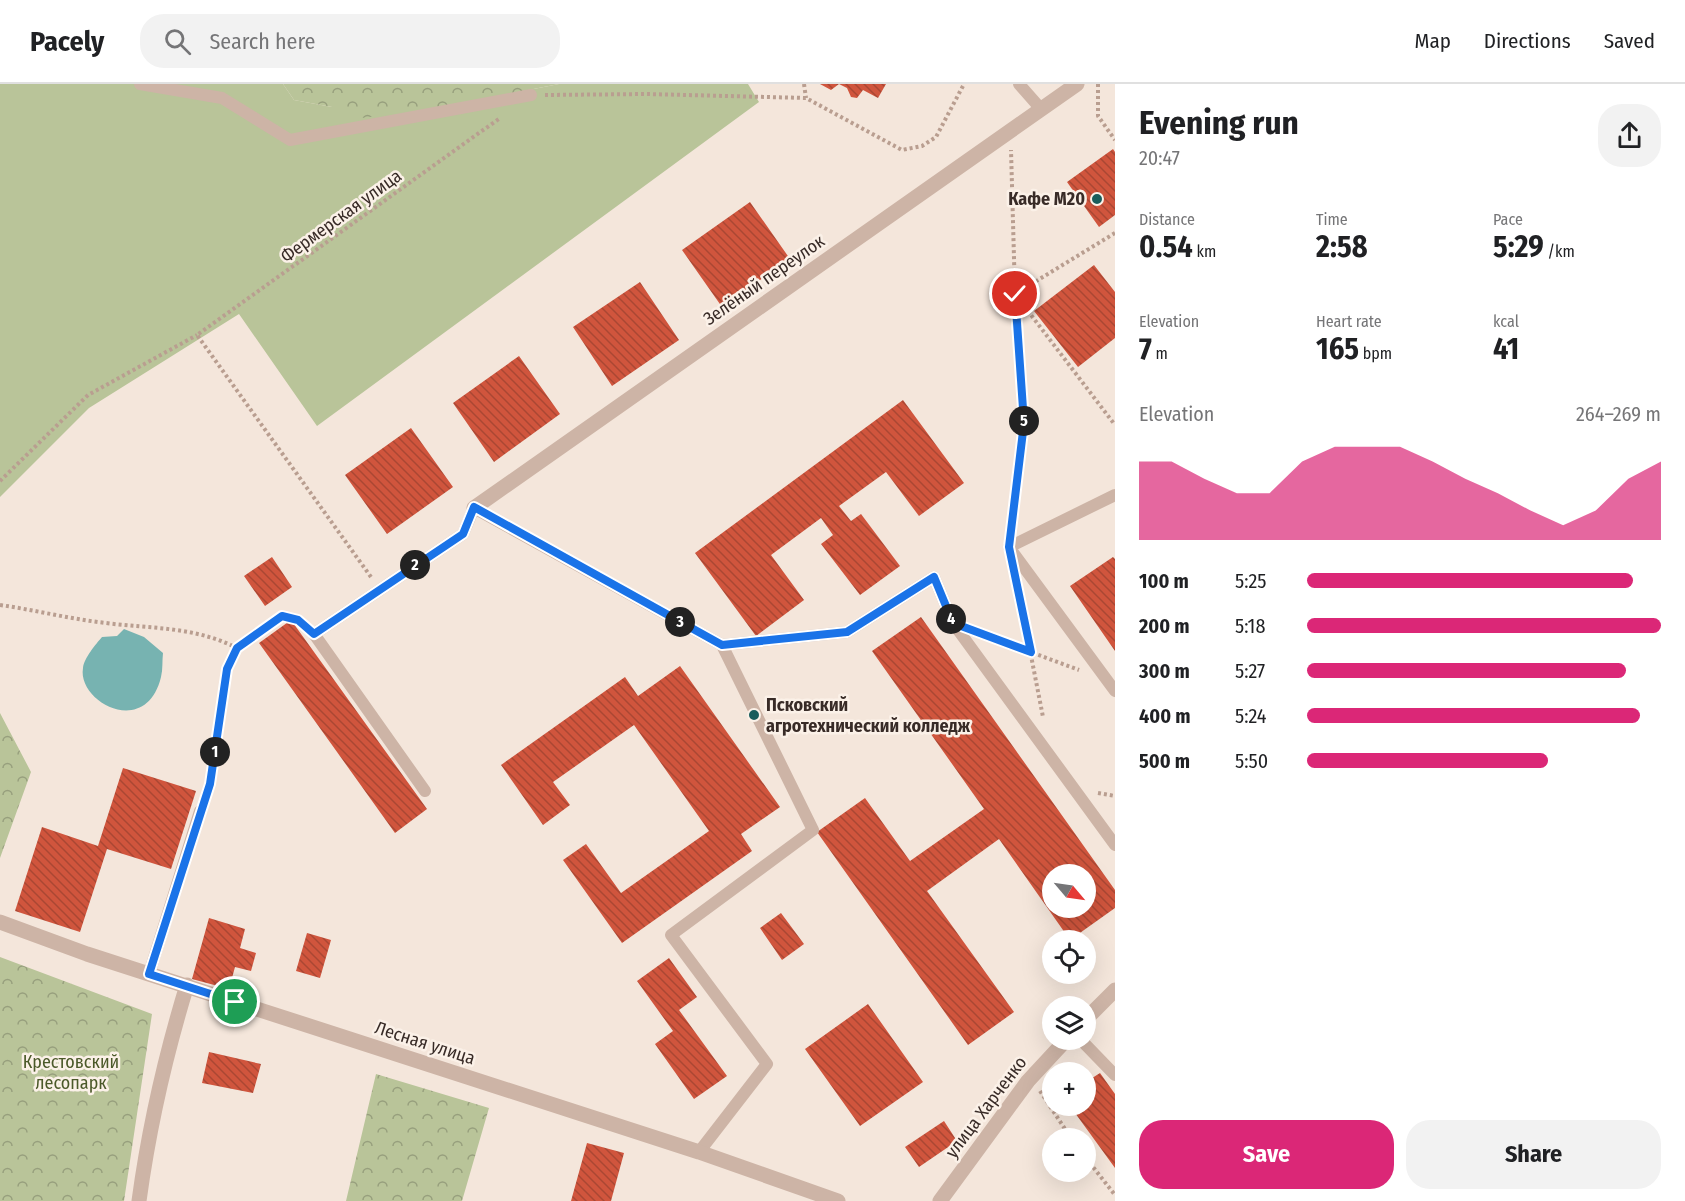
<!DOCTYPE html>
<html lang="en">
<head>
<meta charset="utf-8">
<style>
	:root { --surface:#fff; --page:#f2f2f2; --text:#202124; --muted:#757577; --line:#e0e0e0; --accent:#db2777 }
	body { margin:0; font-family:"Fira Sans Condensed",sans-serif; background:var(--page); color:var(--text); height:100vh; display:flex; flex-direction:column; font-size:22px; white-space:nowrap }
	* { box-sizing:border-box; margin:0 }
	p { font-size:20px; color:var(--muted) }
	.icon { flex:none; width:33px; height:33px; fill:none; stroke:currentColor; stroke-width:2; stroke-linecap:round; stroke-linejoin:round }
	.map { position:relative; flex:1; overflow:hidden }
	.sheet { display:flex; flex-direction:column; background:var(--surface); width:570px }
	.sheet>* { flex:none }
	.needle { width:39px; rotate:119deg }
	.controls { position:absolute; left:1042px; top:780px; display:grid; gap:12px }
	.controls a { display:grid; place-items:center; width:54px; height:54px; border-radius:50%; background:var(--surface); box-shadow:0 6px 24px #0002; font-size:30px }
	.pin { position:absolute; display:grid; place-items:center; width:51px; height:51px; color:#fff; margin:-26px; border:3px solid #fff; border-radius:50%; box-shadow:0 2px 6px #0007 }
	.km { position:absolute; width:30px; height:30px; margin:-15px; border-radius:50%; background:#222; color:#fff; font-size:16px; line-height:30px; text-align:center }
	.round { display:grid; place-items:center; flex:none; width:63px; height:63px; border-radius:24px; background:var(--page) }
	.summary { display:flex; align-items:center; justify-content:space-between; height:102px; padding:0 24px }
	h1 { font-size:33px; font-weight:700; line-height:45px }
	.metrics { display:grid; grid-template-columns:repeat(3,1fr); gap:9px; height:102px; padding:6px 24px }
	.metrics div { display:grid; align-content:center }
	.metrics b { font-size:30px; font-weight:700 }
	.metrics small { font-size:16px; font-weight:400 }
	.metrics p { font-size:16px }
	.chart { height:168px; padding:12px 24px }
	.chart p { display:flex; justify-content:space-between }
	.chart svg { width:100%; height:108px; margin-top:6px; fill:var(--accent); opacity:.7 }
	.button { display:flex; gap:12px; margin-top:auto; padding:12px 24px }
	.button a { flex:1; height:69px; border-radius:24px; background:var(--accent); color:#fff; font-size:24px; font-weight:700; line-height:69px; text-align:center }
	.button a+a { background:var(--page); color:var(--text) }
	ul { padding:0 24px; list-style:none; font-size:20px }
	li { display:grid; grid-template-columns:96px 72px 1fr; align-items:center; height:45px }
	li i { height:15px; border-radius:8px; background:var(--accent) }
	header { display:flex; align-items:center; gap:36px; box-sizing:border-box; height:84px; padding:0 30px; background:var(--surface); border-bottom:2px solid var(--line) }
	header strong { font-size:28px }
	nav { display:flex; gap:33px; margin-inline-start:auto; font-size:21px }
	.search { width:420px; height:54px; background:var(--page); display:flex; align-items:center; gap:15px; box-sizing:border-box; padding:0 21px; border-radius:24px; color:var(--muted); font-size:22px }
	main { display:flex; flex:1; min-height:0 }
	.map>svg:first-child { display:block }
	.green { fill:#b9c499 }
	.forest { fill:url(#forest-crowns) }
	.water { fill:#77b3b1 }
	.building { fill:url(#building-back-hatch); fill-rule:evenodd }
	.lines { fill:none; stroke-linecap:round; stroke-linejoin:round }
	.path { stroke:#b99e90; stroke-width:4; stroke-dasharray:3 3; stroke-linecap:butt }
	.service { stroke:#cdb4a6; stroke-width:12 }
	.minor { stroke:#cdb4a6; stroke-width:15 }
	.route-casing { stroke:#fff; stroke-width:12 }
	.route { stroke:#1a73e8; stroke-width:8 }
	.poi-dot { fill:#195d5c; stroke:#fbf1e8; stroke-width:2 }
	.labels { text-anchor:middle; stroke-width:5; stroke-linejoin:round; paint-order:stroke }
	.poi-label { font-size:18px; font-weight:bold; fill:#382b27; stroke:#fbf1e8; text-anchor:end }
	.street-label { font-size:18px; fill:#382b27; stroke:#fbf1e8 }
	.park-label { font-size:18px; fill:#4b5929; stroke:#fbf1e8 }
</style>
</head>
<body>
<header>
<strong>Pacely</strong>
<div class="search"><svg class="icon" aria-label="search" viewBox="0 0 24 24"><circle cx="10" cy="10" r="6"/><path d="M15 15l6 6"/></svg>Search here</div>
<nav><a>Map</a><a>Directions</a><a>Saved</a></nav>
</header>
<main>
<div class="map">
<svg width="1115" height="1117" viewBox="0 0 1115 1117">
	<defs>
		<pattern id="forest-crowns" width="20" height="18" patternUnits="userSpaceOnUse" patternTransform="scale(1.5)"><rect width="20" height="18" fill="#b9c499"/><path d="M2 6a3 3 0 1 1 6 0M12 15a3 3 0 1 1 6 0" fill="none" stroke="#979f7d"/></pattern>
		<pattern id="building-back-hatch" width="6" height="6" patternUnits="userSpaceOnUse" patternTransform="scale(1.5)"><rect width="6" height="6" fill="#d0553d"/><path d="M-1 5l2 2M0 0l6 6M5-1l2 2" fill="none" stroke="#aa4733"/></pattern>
	</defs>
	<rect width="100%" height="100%" fill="#f4e6db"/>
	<path class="green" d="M0 0H283L294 16 332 23 437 24 559 0H748L759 18 317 342 239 230 89 324 0 413Z"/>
	<path class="forest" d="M283 0H559L437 24 347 36 332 23 294 16Z
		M0 629 31 688 0 774Z
		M0 873 152 930 124 1117H0Z
		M376 990 489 1024 462 1117H346Z"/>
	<path class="water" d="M124 545 144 553 163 569C162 577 163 585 161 593 146 655 77 618 83 584 84 574 96 560 102 553L117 552Z"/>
	<path class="building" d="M820 0H886L878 14 863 6 857 14 851 13 847 4 839 0 831 6Z
		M1113 65 1115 68V131L1099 143 1067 98Z
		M750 118 790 175 722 223 682 166Z
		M1094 181 1115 208V254L1078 283 1034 227Z
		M640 198 679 256 612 302 573 243Z
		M519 272 560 330 494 378 453 319Z
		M903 316 964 399 919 432 886 388 839 422 851 437 861 430 900 482 860 511 821 460 833 451 821 434 771 471 804 516 756 552 695 469Z
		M411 344 453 403 387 450 345 391Z
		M272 473 292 503 265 522 244 492Z
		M1113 473 1115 475V567L1070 502Z
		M921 533 1115 806V824L1070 856 999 755 927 807 1014 928 968 961 817 748 865 714 910 777 984 725 872 567ZM1053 790H1086V824H1053Z
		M291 536 427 725 395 749 259 559Z
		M680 582 780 723 741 750 752 767 622 859 563 776 586 760 621 809 709 747 634 641 553 698 570 721 543 741 501 681 625 593 638 612Z
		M123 684 196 707 171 785 107 765 80 848 15 827 42 743 98 762Z
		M781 829 804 860 782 876 760 844Z
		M209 834 245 845 240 864 256 869 251 887 235 883 229 905 192 895Z
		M307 849 331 856 320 894 296 887Z
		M669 874 697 913 679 926 727 992 694 1015 655 960 673 947 637 897Z
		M868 920 923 998 860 1042 805 965Z
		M209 968 261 980 253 1009 202 999Z
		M1100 989 1115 1010V1084L1070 1022H1086V998Z
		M944 1037 957 1057 919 1083 905 1063Z
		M587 1059 624 1069 611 1117H571Z"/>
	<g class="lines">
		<path class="path" d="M804 0 806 14
			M1098 0V32L1115 56
			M545 11 647 10 806 14 902 66 922 62 936 53 964 0
			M1115 149 1015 210 1115 341
			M0 397 88 311 197 251
			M1011 444 1024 339 1015 210 1011 66
			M371 493 197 251 500 34
			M1018 505 1043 633
			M0 521C35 526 70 535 106 539 152 545 193 542 237 564
			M982 550 1079 586
			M1098 709 1115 712
			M205 713 210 700 227 585 237 564 282 532 302 539
			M1040 1007 1071 1054
			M1086 1074 1115 1111"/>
		<path class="service" d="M140 0 222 14 290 56 531 11
			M1019 0 1041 25
			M1115 411 1009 463 1115 607
			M425 707 314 550 463 450 474 424 722 561 847 548 934 493 953 539 1115 761
			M149 890 200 727
			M1081 956 1115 991
			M699 1068 767 980 671 851 813 746 722 561"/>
		<path class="minor" d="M474 424 1077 0
			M0 838 87 870 699 1068 838 1117
			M1086 935 1115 906
			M139 1117C149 1043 165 973 187 901
			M940 1117 1028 997 1066 956"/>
	</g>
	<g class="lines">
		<g class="route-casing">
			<path id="route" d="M235 918 149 890 210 700 227 585 237 564 282 532 298 536 314 550 463 450 474 423 722 561 847 548 934 493 953 539 1031 568 1009 463 1024 339 1015 210"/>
		</g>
		<use href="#route" class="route"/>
	</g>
	<g class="poi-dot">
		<circle cx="1097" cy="115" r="6"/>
		<circle cx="754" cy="631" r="6"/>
	</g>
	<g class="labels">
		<g class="poi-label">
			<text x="1085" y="121">Кафе М20</text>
			<text x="766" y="627" text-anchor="start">Псковский<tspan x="766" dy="21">агротехнический колледж</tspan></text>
		</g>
		<g class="street-label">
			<text transform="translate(341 132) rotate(-36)" y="6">Фермерская улица</text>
			<text transform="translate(764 196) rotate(-35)" y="6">Зелёный переулок</text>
			<text transform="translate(425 959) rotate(18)" y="6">Лесная улица</text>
			<text transform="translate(986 1023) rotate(-53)" y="6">улица Харченко</text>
		</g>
		<g class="park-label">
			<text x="71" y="984">Крестовский<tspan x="71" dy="21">лесопарк</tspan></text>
		</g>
	</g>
</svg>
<div class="controls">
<a><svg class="needle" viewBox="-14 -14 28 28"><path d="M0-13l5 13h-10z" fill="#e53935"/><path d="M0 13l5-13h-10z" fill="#757577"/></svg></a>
<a><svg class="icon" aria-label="locate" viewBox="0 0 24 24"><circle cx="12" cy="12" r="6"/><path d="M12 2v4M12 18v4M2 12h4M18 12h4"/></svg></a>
<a><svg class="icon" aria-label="layers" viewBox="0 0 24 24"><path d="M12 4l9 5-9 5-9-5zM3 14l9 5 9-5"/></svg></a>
<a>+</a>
<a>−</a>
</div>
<div class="pin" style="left:235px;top:918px;background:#1e9e55"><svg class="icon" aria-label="arrive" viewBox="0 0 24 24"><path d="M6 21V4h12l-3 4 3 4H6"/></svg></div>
<div class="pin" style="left:1015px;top:210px;background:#d93025"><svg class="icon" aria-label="check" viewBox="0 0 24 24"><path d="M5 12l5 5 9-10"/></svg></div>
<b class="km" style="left:215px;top:668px">1</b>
<b class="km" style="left:415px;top:481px">2</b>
<b class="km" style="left:680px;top:538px">3</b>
<b class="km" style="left:951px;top:535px">4</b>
<b class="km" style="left:1024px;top:337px">5</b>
</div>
<section class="sheet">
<div class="summary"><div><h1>Evening run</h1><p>20:47</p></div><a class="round"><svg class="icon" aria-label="share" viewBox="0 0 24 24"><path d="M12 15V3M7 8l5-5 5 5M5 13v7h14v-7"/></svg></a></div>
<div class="metrics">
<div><p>Distance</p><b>0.54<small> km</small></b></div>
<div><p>Time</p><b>2:58</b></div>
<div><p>Pace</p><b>5:29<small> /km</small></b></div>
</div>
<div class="metrics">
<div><p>Elevation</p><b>7<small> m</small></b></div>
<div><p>Heart rate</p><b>165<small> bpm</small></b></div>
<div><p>kcal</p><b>41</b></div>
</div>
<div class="chart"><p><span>Elevation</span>264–269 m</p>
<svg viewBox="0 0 160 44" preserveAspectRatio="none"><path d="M0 44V12L10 12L20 19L30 25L40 25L50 12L60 6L70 6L80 6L90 12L100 19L110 25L120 32L130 38L140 32L150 19L160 12V44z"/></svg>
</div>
<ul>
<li><b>100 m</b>5:25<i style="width:92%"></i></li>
<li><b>200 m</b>5:18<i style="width:100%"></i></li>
<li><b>300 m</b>5:27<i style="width:90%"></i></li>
<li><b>400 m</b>5:24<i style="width:94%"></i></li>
<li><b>500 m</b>5:50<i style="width:68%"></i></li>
</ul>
<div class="button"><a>Save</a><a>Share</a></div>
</section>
</main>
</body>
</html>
